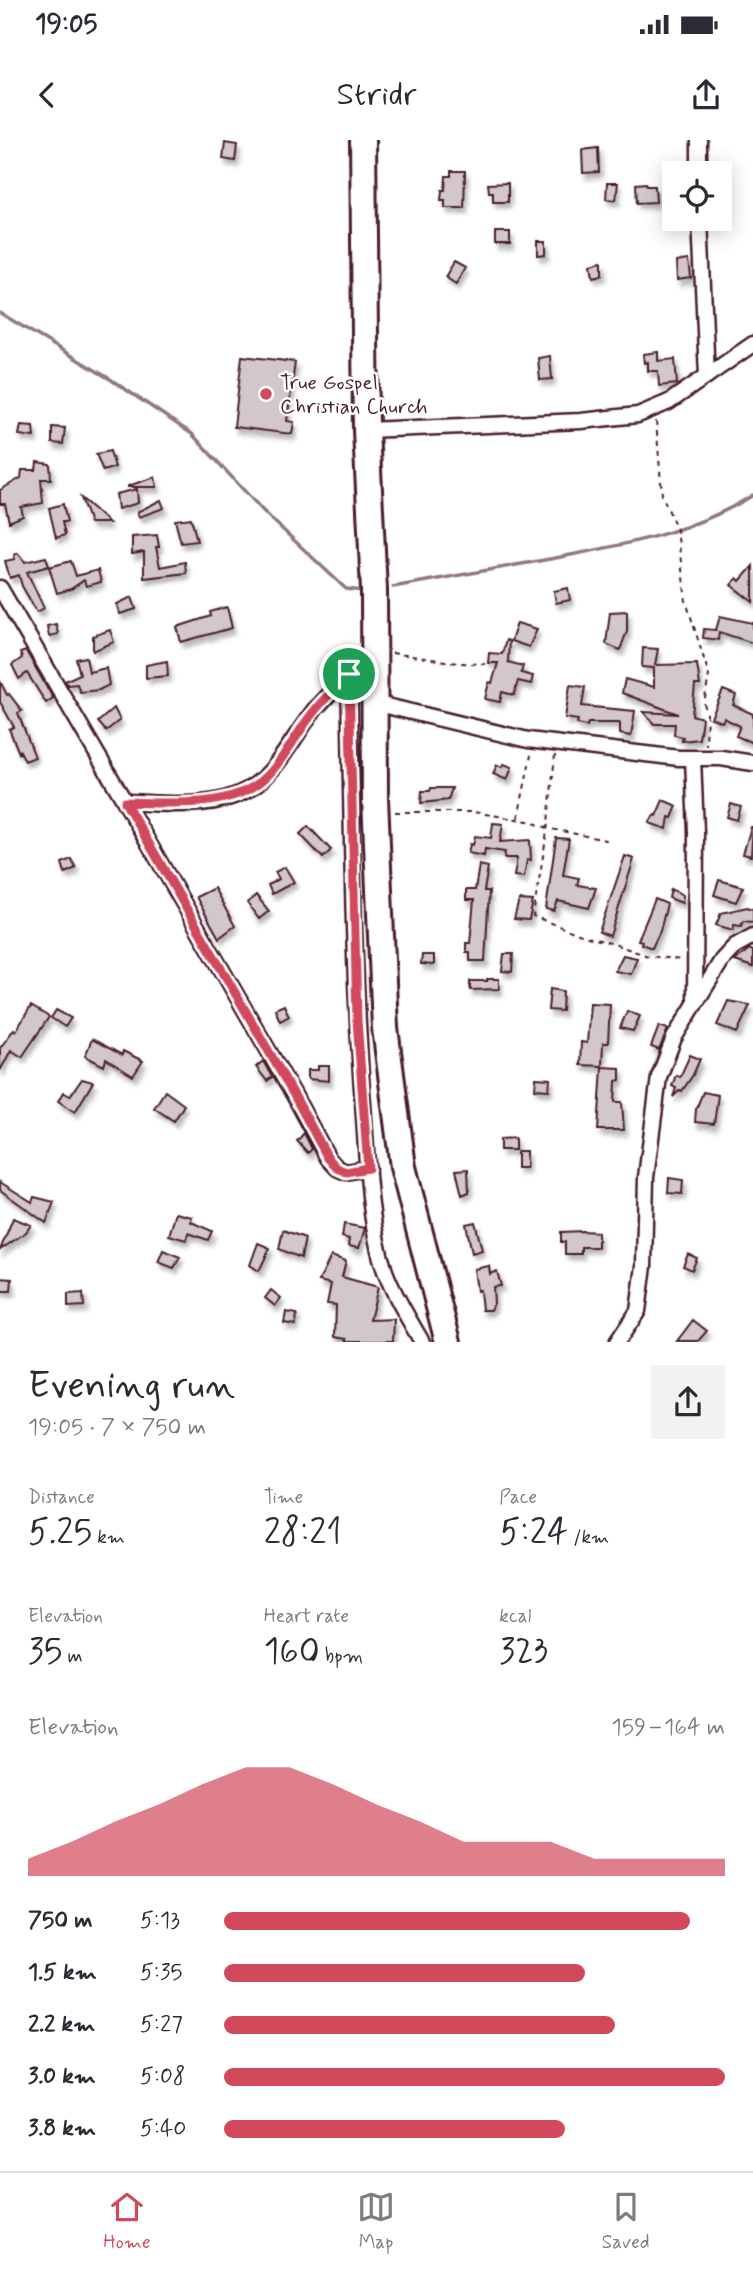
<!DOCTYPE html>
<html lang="en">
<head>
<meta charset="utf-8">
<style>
	:root { --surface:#fff; --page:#f2f2f3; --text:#2b2b33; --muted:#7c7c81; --line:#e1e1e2; --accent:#d1495b }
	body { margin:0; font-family:Mynerve,sans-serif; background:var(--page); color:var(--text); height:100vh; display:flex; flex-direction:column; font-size:26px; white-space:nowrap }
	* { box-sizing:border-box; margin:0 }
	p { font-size:23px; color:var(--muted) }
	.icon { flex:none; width:38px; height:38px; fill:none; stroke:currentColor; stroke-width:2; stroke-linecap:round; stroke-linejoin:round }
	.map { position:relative; height:1202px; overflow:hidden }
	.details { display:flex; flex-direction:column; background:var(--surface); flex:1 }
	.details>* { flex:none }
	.tools { position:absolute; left:662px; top:21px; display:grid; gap:14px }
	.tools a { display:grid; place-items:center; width:70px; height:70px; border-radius:0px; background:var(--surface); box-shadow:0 4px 18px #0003; font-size:35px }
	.pin { position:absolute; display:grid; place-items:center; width:60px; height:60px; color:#fff; margin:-30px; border:4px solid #fff; border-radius:50%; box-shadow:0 2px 7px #0007 }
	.round { display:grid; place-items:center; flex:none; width:74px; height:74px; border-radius:0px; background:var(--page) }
	.head { display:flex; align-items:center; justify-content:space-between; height:119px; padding:0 28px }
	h1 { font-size:38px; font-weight:600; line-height:52px }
	.stats { display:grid; grid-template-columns:repeat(3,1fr); gap:10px; height:119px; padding:7px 28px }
	.stats div { display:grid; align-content:center }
	.stats b { font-size:35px; font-weight:600 }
	.stats small { font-size:19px; font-weight:400 }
	.stats p { font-size:19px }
	.chart { height:196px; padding:14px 28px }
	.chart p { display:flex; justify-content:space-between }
	.chart svg { width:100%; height:126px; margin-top:7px; fill:var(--accent); opacity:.7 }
	ul { padding:0 28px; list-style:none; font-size:23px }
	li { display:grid; grid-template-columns:112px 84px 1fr; align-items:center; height:52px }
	li i { height:18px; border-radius:9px; background:var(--accent) }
	.status { display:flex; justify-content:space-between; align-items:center; height:49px; padding:0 35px; background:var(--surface); direction:ltr }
	.status svg { height:19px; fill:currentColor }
	header { display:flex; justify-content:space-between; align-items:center; height:91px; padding:0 28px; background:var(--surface); font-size:32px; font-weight:600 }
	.dock { display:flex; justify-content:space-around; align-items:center; height:98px; border-top:2px solid var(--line); background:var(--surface); font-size:19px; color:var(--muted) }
	.dock a { display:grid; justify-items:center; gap:4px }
	.dock .on { color:var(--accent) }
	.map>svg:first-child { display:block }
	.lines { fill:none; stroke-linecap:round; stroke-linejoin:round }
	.stream { stroke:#91787e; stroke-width:3.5 }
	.building { fill:#d2c7cb; stroke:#4a1f2b; stroke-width:2; filter:url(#shadow) }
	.street-casing { stroke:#4a1f2b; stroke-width:19 }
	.highway-casing { stroke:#4a1f2b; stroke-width:30 }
	.path { stroke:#4a1f2b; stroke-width:2; stroke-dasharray:5 5; stroke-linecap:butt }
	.street { stroke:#fff; stroke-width:14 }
	.highway { stroke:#fff; stroke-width:24 }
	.route-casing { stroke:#fff; stroke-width:14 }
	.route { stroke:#d1495b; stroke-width:9 }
	.poi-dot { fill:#d1495b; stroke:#fff; stroke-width:2.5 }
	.labels { text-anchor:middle; stroke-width:5; stroke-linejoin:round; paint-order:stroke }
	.poi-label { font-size:21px; fill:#4a1f2b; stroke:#fff; text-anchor:start }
</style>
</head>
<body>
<div class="status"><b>19:05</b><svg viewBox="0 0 49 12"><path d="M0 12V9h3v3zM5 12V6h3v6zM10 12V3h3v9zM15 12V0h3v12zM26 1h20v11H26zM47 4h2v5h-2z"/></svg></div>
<header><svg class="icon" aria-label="back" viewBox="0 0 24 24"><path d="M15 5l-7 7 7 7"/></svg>Stridr<svg class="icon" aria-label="share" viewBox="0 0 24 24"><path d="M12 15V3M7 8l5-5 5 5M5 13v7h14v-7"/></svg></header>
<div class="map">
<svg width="753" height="1202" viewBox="0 0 753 1202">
	<defs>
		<filter id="shadow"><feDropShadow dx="3" dy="5.5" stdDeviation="2" flood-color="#0004"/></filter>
	</defs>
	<rect width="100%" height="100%" fill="#fff"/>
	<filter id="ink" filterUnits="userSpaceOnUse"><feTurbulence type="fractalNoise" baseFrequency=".0143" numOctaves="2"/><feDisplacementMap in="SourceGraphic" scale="14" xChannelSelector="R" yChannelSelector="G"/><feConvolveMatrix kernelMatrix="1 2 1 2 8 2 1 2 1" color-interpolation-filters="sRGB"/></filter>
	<g filter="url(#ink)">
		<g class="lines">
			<path class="stream" d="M0 173 110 239 192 294 264 372 346 449 363 451
				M393 447C449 437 505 427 561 417 627 404 695 392 753 355"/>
		</g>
		<path class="building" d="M225 3 237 5 235 21 223 19Z
			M598 8 599 32 583 33 582 10Z
			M451 31H465L464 68H445V60H441L442 50H445L446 36H451Z
			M508 43V62H493V52H489L488 44Z
			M607 43H618L616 60 606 59Z
			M646 43 647 46H655L656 62 637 63 636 44Z
			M495 92H510V104H495Z
			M538 101H546V114L538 115Z
			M689 120 691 138 677 140 676 122Z
			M602 121V135L593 137 591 124Z
			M454 122 465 128 456 144 445 137Z
			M658 212V221L675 219 677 244 659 246 658 231H648V222L644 223 643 214Z
			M242 216 295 222 287 281 294 282 292 294 234 287Z
			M550 216 552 239 540 240 538 218Z
			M21 285 33 286 34 297 19 295Z
			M52 287 65 288 63 304 52 303Z
			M110 311 115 327 103 331 96 314Z
			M37 322 50 324 51 339H41L43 363 21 367 23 376 9 382 5 364H0V350L21 338 22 330H36Z
			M155 337 157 347H128V346Z
			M137 349 138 363 118 369 116 354Z
			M81 358 96 371 109 383H90Z
			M161 360 164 368 139 377 137 372Z
			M63 364 67 382H62L65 395 56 398 49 368Z
			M191 378 197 401 181 403 175 380Z
			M157 395 159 407H156L160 427 185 422 186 433 144 438V412L132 414V397Z
			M18 413 25 422 46 417 49 426 27 432 44 468 37 472 22 446 19 435 10 438 5 421 15 419 14 415Z
			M71 421 76 436 98 430 101 442 86 446 84 440 71 449 57 453 49 427Z
			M753 426V462L731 445 737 438 740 441Z
			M568 448 570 460 556 463 554 451Z
			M132 457 136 469 120 474 117 464Z
			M227 467 232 488 181 502 177 487 211 476 210 472Z
			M627 471V491L620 510 606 504 610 472Z
			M720 476 753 483V503L719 492 718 500 703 498 704 489 716 490Z
			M517 483 537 489 529 507 511 501Z
			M56 484 58 494 49 496 47 486Z
			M110 490 114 502 93 511V496Z
			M506 500 509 501 508 522 523 526 521 533 533 536 531 544 518 541 514 555 502 552 500 562 485 559 489 542 492 543 498 523H488L489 513 502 514Z
			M643 508 658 509 655 525 697 524 700 545H695L692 575 702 578 699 599 682 601 683 597 674 595 675 584H654L643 572 678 574 622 553 625 539 654 547V528L642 527Z
			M26 511 53 558 46 563 27 533 19 539 12 525 22 518 20 513Z
			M86 517 89 532 106 528 109 545 99 550 80 552 77 544 68 545 65 541 80 534 76 519Z
			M167 521 168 536 146 538V525Z
			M0 541 7 555 9 554 22 571 18 573 35 617 25 621 20 611 19 613 9 589 14 587 0 562Z
			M570 545 585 547 582 566 635 571 631 596 620 594V583H588L587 586 577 584 578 580 565 578Z
			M723 550 736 555 733 565 753 574V603L736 596 740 586 724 578 722 582 711 578Z
			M114 568 120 580 106 591 98 582Z
			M504 624 512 627 507 640 493 634 497 625 502 627Z
			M431 648H452L448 660 421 663 422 651H430Z
			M663 660 677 666 672 678 669 677 667 689 649 683 654 675 656 676Z
			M731 664 741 667 737 680 727 677Z
			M493 683 503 684 500 702 530 700 531 720H527L524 737 514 736 517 718H504L505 712 485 709 484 716 468 713 470 704 473 705 475 696 491 698Z
			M308 686 331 710 323 718 300 694Z
			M751 687H753L751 716 743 714Z
			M556 698 569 699 563 735 579 738 577 745 596 748 589 768 558 761 554 771 546 769Z
			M625 716 634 719 610 796 599 792Z
			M71 719 76 728 65 733 62 723Z
			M479 725 488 727 484 751H489L485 821H470V812H466V803H470L474 760H466V750H475Z
			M285 727 294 742 272 754 268 745 279 739 275 732Z
			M719 740 743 747 736 762 714 755Z
			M214 748 235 786 219 798 196 757Z
			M671 749 683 755 682 763 669 758Z
			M256 755 269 771 259 779 247 763Z
			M655 759 667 764 660 791 652 808 641 804 642 801 638 800Z
			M519 760 533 761 529 780 514 779Z
			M747 767 753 769V782L743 781 741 786 733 785V790L716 785 721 773Z
			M749 809 753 811V827L735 821Z
			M504 814H513L512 832 502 831Z
			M422 815H434V825L421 824Z
			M623 815 637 818 631 834 615 831Z
			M487 839H499V849L470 850V841H487Z
			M550 849 563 851 562 871 548 870Z
			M728 861 750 865 737 893 717 885Z
			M590 863 610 864 608 903H603L602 926 580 925 581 902 587 903Z
			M284 865 289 876 280 881 275 869Z
			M31 866 49 877 22 917 11 910 0 931V908L14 889 16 891Z
			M56 870 71 878 65 887 51 878Z
			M627 871 640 876 633 891 620 888Z
			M659 886 668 889 659 910 651 907Z
			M92 899 122 915 123 911 143 921 133 936 106 919 104 926 85 916Z
			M690 915 700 919 693 935 682 951 680 950 673 957 676 948 672 946 676 935 680 937Z
			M263 921 272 937 267 941 256 927Z
			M318 926H329V941L308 939V930H318Z
			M602 927 620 928V940L616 941 615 962H622L624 990H598Z
			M536 938 550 939 549 950 535 949Z
			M82 939 93 942 75 972 58 961 63 952 70 956Z
			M165 951 184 965 174 981 154 968Z
			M703 952 718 955 714 984 695 982 696 969Z
			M304 993 312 1009 308 1013 297 1001Z
			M515 998V1010H500V999Z
			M517 1011H526V1028H517Z
			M468 1029 469 1052 462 1055 456 1030Z
			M669 1038 683 1040 682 1054 668 1053Z
			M0 1042 32 1062 34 1057 54 1062 46 1083 0 1050Z
			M176 1073 192 1077 191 1082 212 1091 208 1100 188 1093 186 1100 169 1095Z
			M13 1078 31 1085 26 1092 0 1110Z
			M475 1082 482 1110 472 1113 466 1084Z
			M344 1084 365 1088 359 1108 348 1106 349 1099 342 1097Z
			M283 1090 305 1098 301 1118 279 1109Z
			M583 1091 598 1092V1107H581V1114H565V1102H561V1092Z
			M258 1103 270 1108 259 1131 250 1125Z
			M163 1110 180 1117 174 1128 158 1122Z
			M688 1114 697 1118 692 1130 683 1126Z
			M331 1116 346 1121 342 1137 378 1147 370 1180 394 1179 393 1201H347V1199L335 1197 336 1165 327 1164 331 1144 319 1141Z
			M489 1126 490 1134 497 1131 501 1146 493 1147 494 1163 491 1170H482L480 1150 477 1151 474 1129Z
			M0 1138 12 1139 11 1151H0Z
			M271 1150 281 1158 275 1166 265 1158Z
			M83 1153 84 1166 68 1167V1154Z
			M286 1172 297 1174 295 1185 284 1183Z
			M693 1180 707 1191 698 1201H677Z"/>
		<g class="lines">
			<g class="street-casing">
				<path id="street" d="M699 0V33
					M700 79 707 236
					M366 290 581 281 638 275 669 262 753 204
					M0 448 125 662C164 663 212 670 247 650 279 632 293 596 316 568 334 548 354 529 373 511
					M349 534C352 677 352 820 363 963 367 1015 368 1082 385 1131 394 1156 409 1179 422 1202
					M374 563 528 600 679 618H721L753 623
					M693 618 696 692 695 861
					M125 662 294 955 328 1018 337 1028 346 1032 368 1028
					M617 1202 638 1171 644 1126 646 1037 659 937 674 898 722 820 735 806 753 796"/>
			</g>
			<g class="highway-casing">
				<path id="highway" d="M363 0 366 290 374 450 375 658 385 888 403 1027 448 1202"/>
			</g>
			<path class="path" d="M656 281 662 355 677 390 686 461 709 535 704 564 707 573 706 606
				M392 513 458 523 485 524
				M555 615 547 692 533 776 584 796 614 804 648 816 683 820
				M395 672H473L528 681 551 689 611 701
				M518 678 531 615"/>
			<use href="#street" class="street"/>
			<use href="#highway" class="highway"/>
		</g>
	</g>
	<g class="lines" filter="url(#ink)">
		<g class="route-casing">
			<path id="route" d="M349 534 357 880 368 1028 346 1032 337 1028 328 1018 294 955 125 662C169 663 236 670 269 634 287 615 299 589 316 569 326 557 338 545 349 534Z"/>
		</g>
		<use href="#route" class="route"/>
	</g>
	<circle class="poi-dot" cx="266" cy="254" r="7"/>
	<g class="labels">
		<g class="poi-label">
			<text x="280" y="249">True Gospel<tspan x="280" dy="24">Christian Church</tspan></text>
		</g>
	</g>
</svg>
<div class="tools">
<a><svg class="icon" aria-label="locate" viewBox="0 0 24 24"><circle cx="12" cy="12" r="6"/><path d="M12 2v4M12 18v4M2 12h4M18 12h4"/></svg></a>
</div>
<div class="pin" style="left:349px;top:534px;background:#1e9e55"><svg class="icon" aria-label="arrive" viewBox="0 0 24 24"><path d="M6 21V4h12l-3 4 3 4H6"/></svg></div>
</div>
<section class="details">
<div class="head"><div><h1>Evening run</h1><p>19:05 · 7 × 750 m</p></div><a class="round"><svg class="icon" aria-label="share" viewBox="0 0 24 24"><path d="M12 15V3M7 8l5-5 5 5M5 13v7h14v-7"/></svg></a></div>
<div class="stats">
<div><p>Distance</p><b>5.25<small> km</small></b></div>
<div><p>Time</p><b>28:21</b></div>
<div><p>Pace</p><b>5:24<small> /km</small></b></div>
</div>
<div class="stats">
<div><p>Elevation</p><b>35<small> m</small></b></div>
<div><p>Heart rate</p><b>160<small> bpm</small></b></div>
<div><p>kcal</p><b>323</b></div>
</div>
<div class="chart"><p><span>Elevation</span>159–164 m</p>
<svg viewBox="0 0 160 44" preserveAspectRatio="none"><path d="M0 44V38L10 32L20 25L30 19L40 12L50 6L60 6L70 12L80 19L90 25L100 32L110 32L120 32L130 38L140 38L150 38L160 38V44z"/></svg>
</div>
<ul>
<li><b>750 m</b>5:13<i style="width:93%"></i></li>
<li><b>1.5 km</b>5:35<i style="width:72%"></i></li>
<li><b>2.2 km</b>5:27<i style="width:78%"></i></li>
<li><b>3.0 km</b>5:08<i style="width:100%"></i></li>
<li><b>3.8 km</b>5:40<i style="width:68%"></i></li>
</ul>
</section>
<nav class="dock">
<a class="on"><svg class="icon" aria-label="home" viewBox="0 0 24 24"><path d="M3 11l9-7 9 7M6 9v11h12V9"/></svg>Home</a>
<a><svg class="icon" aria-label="map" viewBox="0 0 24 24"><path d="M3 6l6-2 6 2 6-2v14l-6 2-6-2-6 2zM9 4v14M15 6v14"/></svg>Map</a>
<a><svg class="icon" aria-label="saved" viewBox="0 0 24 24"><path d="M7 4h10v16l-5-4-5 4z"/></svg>Saved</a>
</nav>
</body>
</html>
